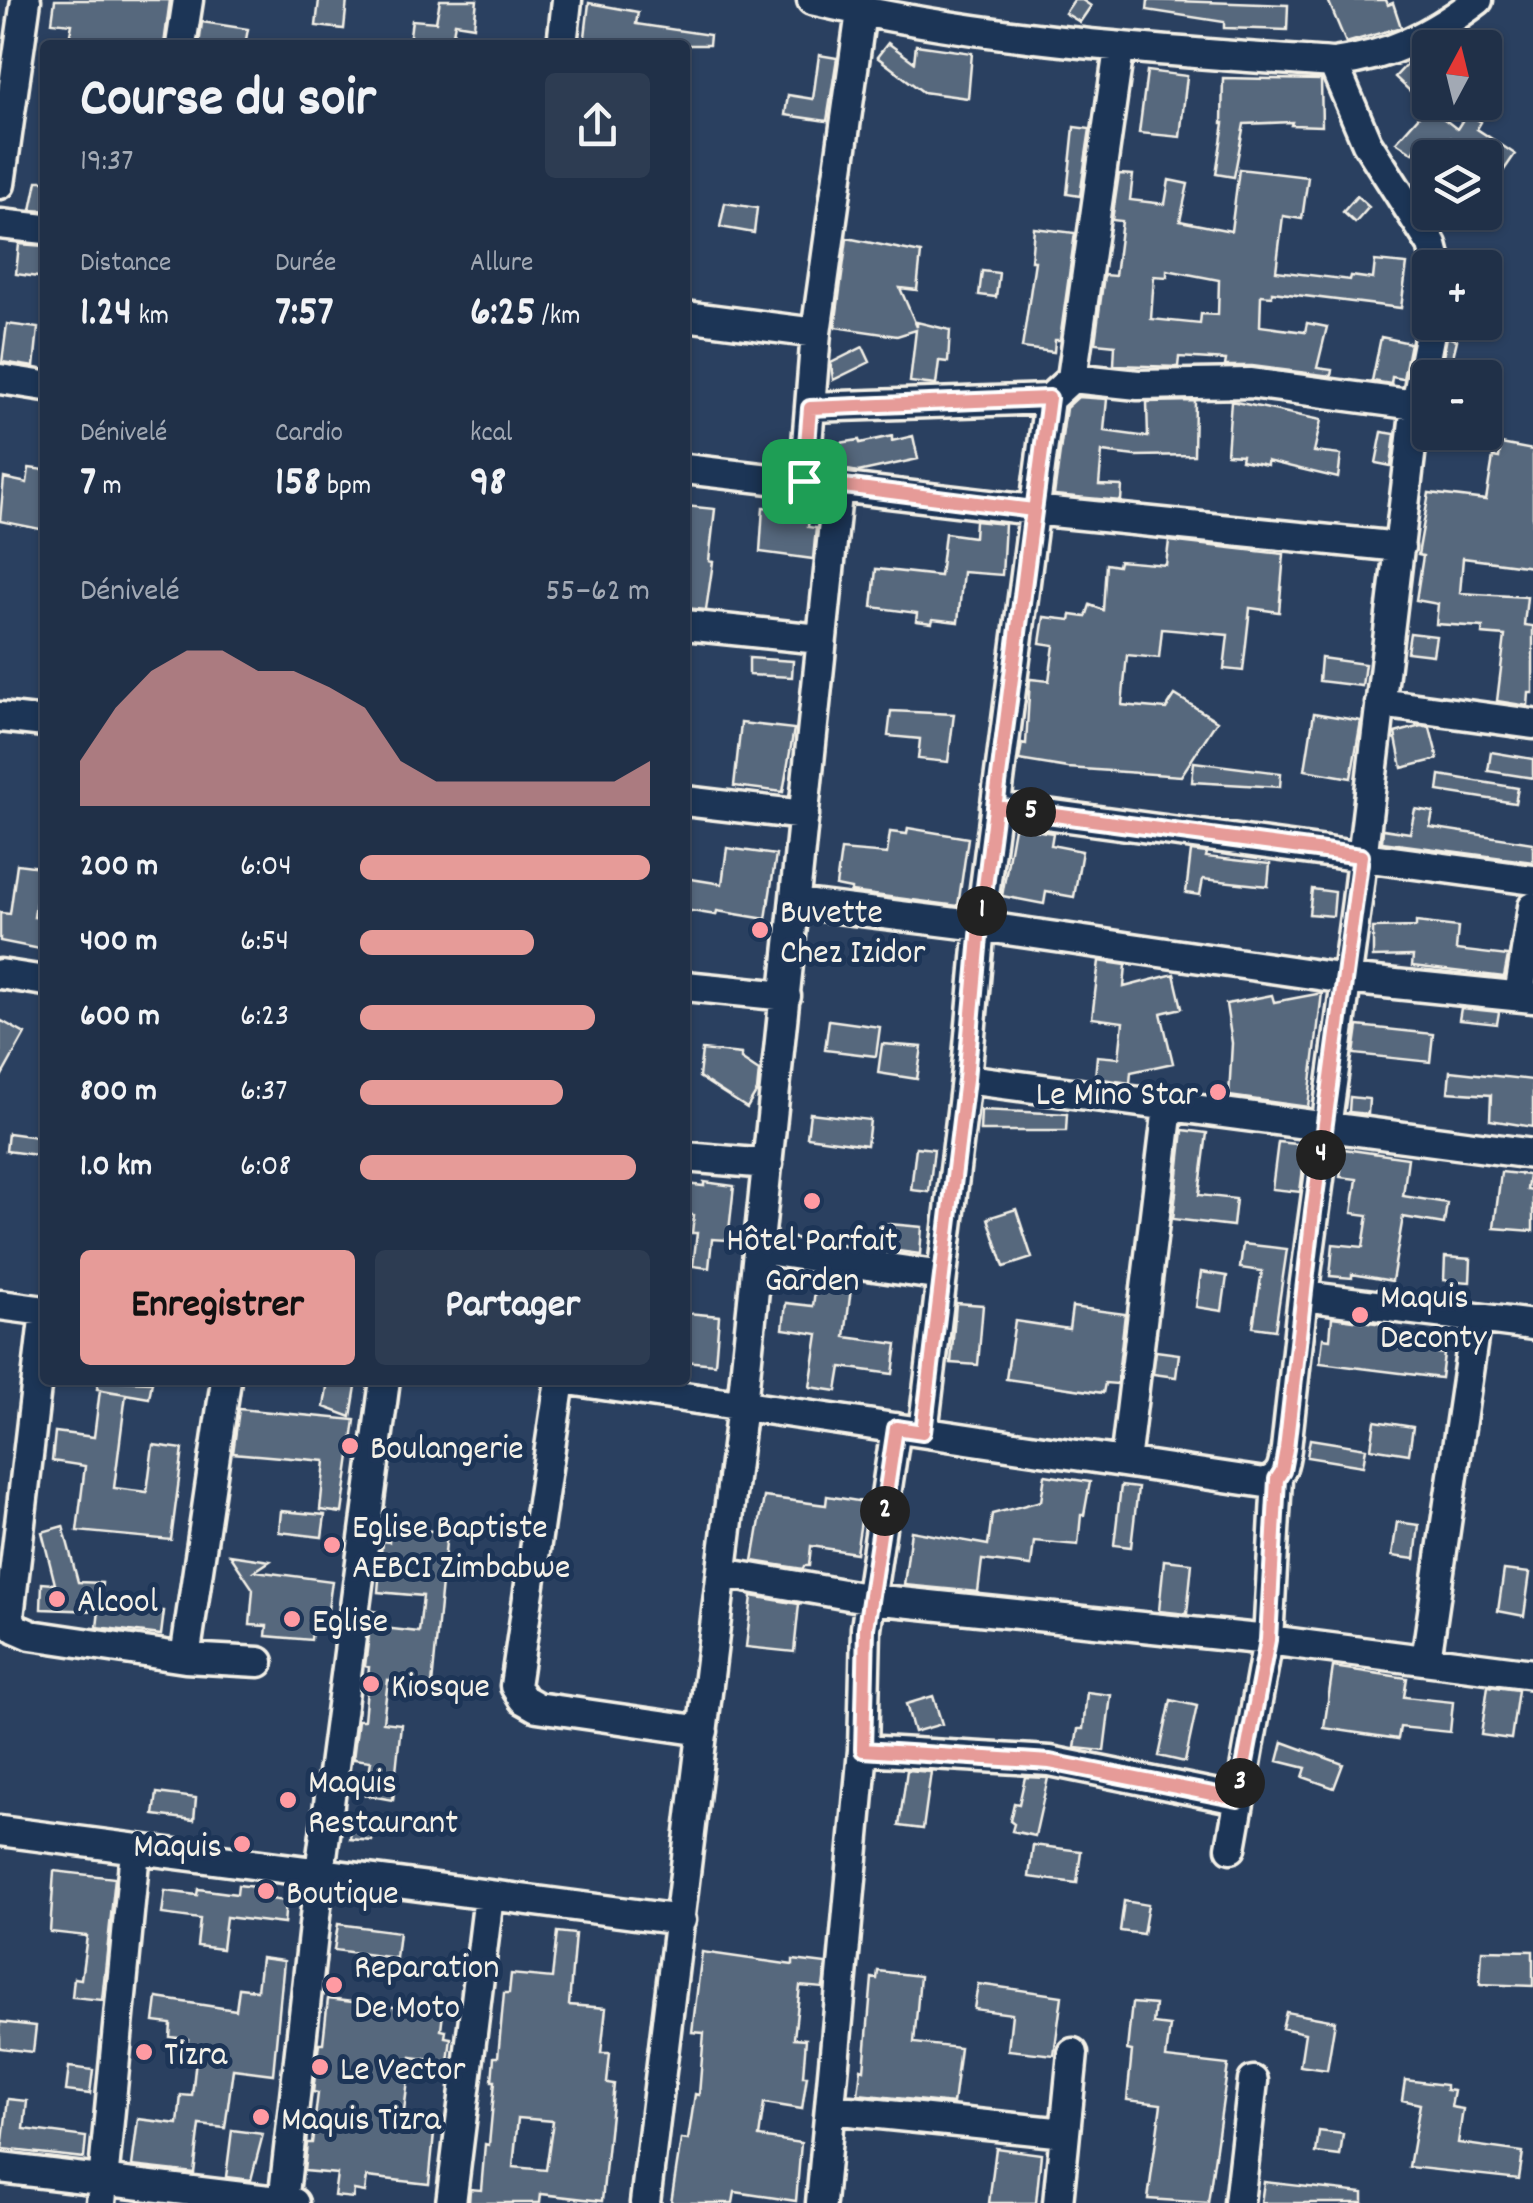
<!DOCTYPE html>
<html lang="fr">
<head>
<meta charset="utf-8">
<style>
	:root { --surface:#203048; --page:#2d3c52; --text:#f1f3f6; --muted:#a2a9b4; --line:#3d4b60; --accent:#e69b98 }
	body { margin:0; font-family:Dekko,sans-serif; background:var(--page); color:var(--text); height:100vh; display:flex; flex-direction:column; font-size:38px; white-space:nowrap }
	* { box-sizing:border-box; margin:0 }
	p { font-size:32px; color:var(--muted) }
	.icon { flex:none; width:55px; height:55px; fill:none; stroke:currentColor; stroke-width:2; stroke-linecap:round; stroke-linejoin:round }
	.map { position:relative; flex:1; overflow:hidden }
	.panel { position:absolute; left:40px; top:40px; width:650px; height:1345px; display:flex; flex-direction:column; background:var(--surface); border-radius:10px; box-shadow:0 2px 8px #0004,0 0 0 2px var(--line) }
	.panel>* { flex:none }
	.needle { width:65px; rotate:7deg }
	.tools { position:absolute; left:1412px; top:30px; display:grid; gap:20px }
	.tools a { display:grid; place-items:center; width:90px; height:90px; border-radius:10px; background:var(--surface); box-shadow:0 2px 8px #0004,0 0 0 2px var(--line); font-size:50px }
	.pin { position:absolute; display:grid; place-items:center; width:85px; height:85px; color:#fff; margin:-42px; border-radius:20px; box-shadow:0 5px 15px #0006 }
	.km { position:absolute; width:50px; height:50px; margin:-25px; border-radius:50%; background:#222; color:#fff; font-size:28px; line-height:50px; text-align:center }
	.round { display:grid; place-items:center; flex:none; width:105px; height:105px; border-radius:10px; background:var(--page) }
	.headline { display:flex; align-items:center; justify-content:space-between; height:170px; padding:0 40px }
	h1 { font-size:55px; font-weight:800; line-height:75px }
	.figures { display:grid; grid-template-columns:repeat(3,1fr); gap:15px; height:170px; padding:10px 40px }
	.figures div { display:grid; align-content:center }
	.figures b { font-size:42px; font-weight:800 }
	.figures small { font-size:28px; font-weight:400 }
	.figures p { font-size:28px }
	.chart { height:280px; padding:20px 40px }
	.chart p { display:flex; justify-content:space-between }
	.chart svg { width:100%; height:180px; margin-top:10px; fill:var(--accent); opacity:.7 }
	.action { display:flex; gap:20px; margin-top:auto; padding:20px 40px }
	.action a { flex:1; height:115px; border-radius:10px; background:var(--accent); color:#111; font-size:40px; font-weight:800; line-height:115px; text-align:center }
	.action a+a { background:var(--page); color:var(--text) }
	ul { padding:0 40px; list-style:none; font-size:32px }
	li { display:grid; grid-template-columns:160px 120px 1fr; align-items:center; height:75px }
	li i { height:25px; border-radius:12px; background:var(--accent) }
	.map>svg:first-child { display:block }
	.building { fill:#56677d; stroke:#f4f1e8; stroke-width:2.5; fill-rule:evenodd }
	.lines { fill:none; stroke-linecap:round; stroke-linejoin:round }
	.minor-casing { stroke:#f4f1e8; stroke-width:35 }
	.minor { stroke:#1d3557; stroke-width:28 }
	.route-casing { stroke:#fff; stroke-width:20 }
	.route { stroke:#e69b98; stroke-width:12 }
	.poi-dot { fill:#ff9aa2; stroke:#1d3557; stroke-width:4 }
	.labels { text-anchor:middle; stroke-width:10; stroke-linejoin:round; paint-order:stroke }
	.poi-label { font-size:35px; fill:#f4f1e8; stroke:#1d3557; text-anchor:start }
</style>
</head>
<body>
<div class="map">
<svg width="1533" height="2203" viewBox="0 0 1533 2203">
	<rect width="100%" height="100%" fill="#2a4060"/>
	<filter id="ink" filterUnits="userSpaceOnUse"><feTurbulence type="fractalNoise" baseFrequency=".01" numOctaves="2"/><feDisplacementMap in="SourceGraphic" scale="20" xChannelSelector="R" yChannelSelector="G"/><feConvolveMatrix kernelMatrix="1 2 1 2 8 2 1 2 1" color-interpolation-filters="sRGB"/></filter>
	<g filter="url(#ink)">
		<path class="building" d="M55 0H170L164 45H68L72 24 52 22Z
			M319 0H347L344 29 316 26Z
			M440 0H477L474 26 455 23 451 45 409 42 412 20 436 22Z
			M1074 0H1082L1091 6 1080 22 1065 13Z
			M1148 0 1288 5 1287 30 1224 28V22L1147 10Z
			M1328 0H1386L1388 5 1393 3 1401 27 1346 43Z
			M589 3 638 12 636 24 710 35 709 45H584Z
			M202 22 248 29 245 45H199Z
			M888 43 914 62 916 45 972 53 968 98 923 92 877 57Z
			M1430 52V104L1440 102 1435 112 1457 129 1467 113 1481 122 1477 129 1515 154 1502 173 1485 161V158H1480L1451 138 1440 152 1421 138 1413 153 1396 142 1427 107 1395 77 1410 61 1413 60 1416 67Z
			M819 55 837 58 827 121 785 115 788 95 813 99Z
			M1147 71 1187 76 1180 137 1139 133Z
			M1223 78 1321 80 1322 126 1291 125 1292 122 1244 124 1234 177 1216 174 1224 123H1222Z
			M1074 127 1090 129 1080 196 1067 194Z
			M1239 169 1308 177 1302 219 1283 216 1276 271 1350 280 1351 276 1373 279 1375 261 1407 264 1401 308 1272 292V296L1261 295 1260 326 1305 332 1307 323 1327 327 1317 368 1332 370 1331 376 1252 366H1225L1226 360 1179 357 1178 367 1114 365 1115 345 1095 343 1104 275 1115 276 1122 221 1112 220 1119 174 1133 175 1130 200 1165 204 1169 180 1188 184 1180 221 1231 231ZM1167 270 1219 280 1218 315 1201 314 1200 324 1151 319 1154 276 1167 277Z
			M37 181H45V211L31 210Z
			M1357 196 1369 207 1355 223 1343 212Z
			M725 203 757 208 754 233 720 227Z
			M1034 228 1075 233 1060 340H1055L1054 352 1022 348 1035 261H1031Z
			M847 238 921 253 917 290 900 288 917 327V322L950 330 948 362 939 361 936 385 910 382 916 330 897 336 835 327Z
			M19 244 45 246V278L16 274Z
			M982 271 999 273 996 297 979 295Z
			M7 324 38 328 34 367 2 362Z
			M1381 337 1410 343 1403 379 1392 377 1391 384 1372 381Z
			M1447 337 1457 340 1448 377H1439Z
			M863 347 870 362 833 380 831 363Z
			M1078 397 1107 399 1104 431 1148 437 1147 402 1195 401 1194 455 1135 456 1102 452 1099 485 1122 486 1121 501 1054 495 1066 408Z
			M1231 401 1321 420 1314 452 1341 455 1338 478 1267 461V465L1241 460 1242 455 1227 454Z
			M1382 432 1395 434 1391 466 1376 463Z
			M892 436V441L913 436 918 459 858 472 837 468 833 444 859 440 860 443Z
			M1501 444 1533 450V567L1463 558 1460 593 1527 597 1524 625 1533 626V693H1529L1528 706 1497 701 1505 636 1482 634 1483 627 1436 624 1438 604 1416 600 1423 556 1418 555 1429 493 1486 500 1493 457 1499 458Z
			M29 468 45 470V530L0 521 4 478 27 483Z
			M778 501 811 503 808 527 816 528 813 559 760 552 763 507 778 508Z
			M685 506 715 509 709 561 713 562 706 610 685 608Z
			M975 521 1005 524 1002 575 963 572 958 622 933 619 932 623 916 621 917 613 872 607 876 569 940 576 945 533 974 537Z
			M1169 541 1284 554 1279 612 1250 608 1243 671 1224 669 1228 635 1162 629 1159 658 1127 655 1122 705 1166 709 1175 695 1217 721 1181 776 1068 768 1019 760 1022 743 1026 744 1030 679 1049 681 1054 645 1040 643 1044 617 1070 620 1071 615 1086 617 1090 605 1103 610 1106 564 1118 566 1119 561 1166 565Z
			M1410 633 1436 636 1433 655 1407 652Z
			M749 658 793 661 792 677 749 675Z
			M1321 658 1365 664 1362 686 1319 681Z
			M891 711 954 714 948 762 918 759 920 739 888 736Z
			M1314 713 1361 721 1351 778 1305 770Z
			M741 723 794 729 783 792 734 786Z
			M1421 726 1430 728 1438 759 1402 768 1395 733Z
			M1491 752 1533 759V778L1488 771Z
			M1194 762 1281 773 1280 787 1192 782Z
			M1440 775 1518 788 1515 803 1438 791Z
			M1415 809 1433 812 1430 827 1533 843V862L1382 842 1383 829 1410 833Z
			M1014 827 1053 833 1051 845 1082 851 1074 897 1046 892 1044 904 1002 896Z
			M908 828 968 838 958 906 851 892V889L836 886 841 850 887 854 890 832 907 834Z
			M727 848 776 855 766 919 717 911 716 915 685 910V878L722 884Z
			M1191 851 1207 853 1206 857 1270 864 1268 886 1203 879 1200 895 1186 893Z
			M17 864 41 867 34 917 45 918V950L0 941V913L10 914Z
			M1312 889 1335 892 1333 916 1309 914Z
			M1416 922 1458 927 1456 950 1508 956 1504 977 1412 966 1413 956 1373 957V928L1416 927Z
			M1099 961 1126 965 1124 987 1174 974 1182 1008 1161 1013 1173 1063 1131 1072 1130 1083 1095 1078 1097 1056 1119 1058 1123 1022 1092 1018Z
			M1322 993 1308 1107 1229 1096 1232 1043 1226 1004 1272 995 1274 1002Z
			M1461 1008 1499 1012 1497 1024 1459 1020Z
			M0 1020 25 1034 0 1079Z
			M829 1020 880 1027 876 1056 825 1050Z
			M1358 1026 1433 1034 1430 1062 1354 1054Z
			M882 1044 922 1047 917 1079 878 1073Z
			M702 1050 741 1054V1059L759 1071 757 1091 747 1108 699 1077Z
			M1450 1071 1533 1080V1127L1490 1120 1491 1095 1448 1092Z
			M1350 1097 1369 1099 1368 1114 1349 1112Z
			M981 1110 1067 1114 1066 1131H980Z
			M810 1113 870 1120 867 1145 807 1137Z
			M1183 1130 1207 1133 1199 1195 1236 1199 1233 1226 1173 1219Z
			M8 1133 45 1138V1156L6 1151Z
			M1278 1142 1306 1145 1300 1192 1272 1189Z
			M916 1147 934 1149 929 1192 911 1190Z
			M1344 1149 1408 1158 1403 1196 1447 1203 1444 1224 1403 1217 1392 1281 1352 1274V1278L1330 1276 1333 1244 1363 1247 1368 1215 1352 1213 1357 1179 1340 1177Z
			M1501 1172 1529 1175 1527 1190 1533 1191V1231L1494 1228Z
			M704 1182 734 1186 728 1240 712 1239 709 1268 693 1266 697 1233H692L694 1215 685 1214V1184L704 1186Z
			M1016 1209 1032 1258 1004 1267 988 1218Z
			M878 1223 922 1227 920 1254 875 1248Z
			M1243 1244 1287 1249 1275 1330 1253 1327 1262 1271 1240 1268Z
			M1445 1257 1471 1259 1470 1282 1444 1280Z
			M1201 1272 1227 1276 1222 1311 1196 1307Z
			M817 1275 852 1280 845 1337 897 1344 893 1374 841 1367 837 1391 810 1387 818 1334 783 1329 786 1303 813 1306Z
			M956 1303 983 1305 978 1365 951 1363Z
			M1072 1307 1125 1314 1117 1384 1105 1383 1103 1393 1006 1379 1015 1321 1069 1329Z
			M687 1313 719 1316 715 1364 685 1361Z
			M1332 1317 1383 1324 1381 1346 1444 1354 1441 1378 1320 1363 1323 1338 1330 1339Z
			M1156 1351 1179 1354 1176 1377 1153 1374Z
			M98 1380 152 1382 149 1398 97 1389Z
			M328 1380H357L351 1417 324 1407Z
			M100 1390 126 1394 114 1488 147 1492 153 1445 183 1449 171 1540 77 1531 85 1466 52 1461 55 1432 94 1437Z
			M239 1409 355 1420 342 1513 320 1510 325 1461 233 1453Z
			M1375 1421 1413 1427 1409 1454 1371 1448Z
			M1310 1439 1366 1448 1363 1466 1307 1457Z
			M1045 1475 1090 1482 1084 1515H1081L1078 1545 1034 1541 1031 1566 982 1560 978 1592 904 1585 911 1531 988 1545 992 1514 1041 1501Z
			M1121 1486 1138 1488 1131 1547 1114 1545Z
			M827 1496 864 1502 856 1553 811 1546 809 1566H804L803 1569 753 1561 764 1497 826 1505Z
			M281 1511 325 1515 322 1537 279 1532Z
			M1397 1522 1419 1525 1415 1559 1392 1556Z
			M63 1526 78 1582 102 1583 100 1604 164 1611 161 1635 97 1627 99 1611 41 1609 42 1583 55 1584 42 1532Z
			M390 1528 447 1532 432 1685 388 1680 383 1722 401 1724 393 1800 365 1795 371 1761 353 1759 358 1720H364L369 1667 365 1666 372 1611 385 1613 383 1628 419 1632 423 1596 378 1592 382 1541 389 1542Z
			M230 1555 270 1561 255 1571 332 1581 328 1609 314 1607 311 1640 266 1636 267 1626 250 1625 253 1589Z
			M1164 1560 1192 1563 1187 1614 1159 1611Z
			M1504 1570 1530 1573 1524 1616 1498 1611Z
			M752 1596 799 1604 794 1652 746 1647Z
			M1333 1667 1407 1678 1404 1697 1453 1702 1450 1732 1400 1727 1398 1739 1324 1728Z
			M1488 1686 1518 1690 1511 1739 1481 1735Z
			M1087 1692 1111 1695 1104 1751 1075 1748 1078 1729H1083Z
			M933 1696 942 1724 914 1732 906 1704Z
			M1171 1700 1197 1706 1185 1762 1159 1756Z
			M1283 1742 1343 1764 1334 1788 1303 1777 1306 1768 1278 1761Z
			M907 1770 931 1772 923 1829 899 1826Z
			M1025 1777 1048 1778 1035 1836 1012 1831 1014 1824 1010 1821 1014 1803 1019 1804Z
			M157 1793 196 1798 194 1820 154 1815Z
			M352 1822 374 1825 372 1841 350 1839Z
			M1033 1845 1081 1851 1077 1883 1029 1877Z
			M54 1871 115 1878 102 2000 72 1997 74 1978 81 1979 87 1936 50 1932Z
			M238 1885 271 1889 270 1899 286 1901 284 1924 226 1917 222 1949 197 1946 200 1919 162 1914 165 1891 197 1895 198 1889 237 1894Z
			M1124 1901 1148 1905 1143 1934 1120 1931Z
			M338 1924 399 1932 396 1958 334 1950Z
			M557 1932 575 1934 569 2005 606 2008 601 2053H610L607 2083 614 2084 602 2201 541 2194 540 2203H469L470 2189 481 2190 485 2144 489 2145 495 2081H492L494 2057H498L504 1993H509L511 1974 552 1978ZM518 2118 553 2121 546 2170 513 2167Z
			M1482 1950 1533 1951V1986L1480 1984Z
			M702 1952 793 1965V1960L826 1964 823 1988 800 1986 794 2038 806 2039 803 2076H807L802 2109 764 2103 759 2137 801 2143 796 2201 735 2192 733 2203H671L681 2139 688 2140 695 2094 699 2095 704 2033 692 2032Z
			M261 1958 284 1961 273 2074 233 2069 225 2128 200 2125 194 2173 132 2166 138 2119 178 2124 181 2095 192 2096 196 2059 186 2058 188 2039 170 2037 171 2024 154 2022 157 1998 236 2010 239 1988 257 1990Z
			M878 1971 920 1976 914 2043 960 2048 953 2104 858 2094 861 2069 864 2070 872 1978 877 1979Z
			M978 1984 1062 1996 1054 2055 1008 2050 1012 2014 974 2009Z
			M328 1999 443 2013 441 2030 446 2031 445 2037 451 2038 448 2062 411 2057 403 2119 435 2123 429 2184 367 2177 365 2192 354 2190 353 2198 334 2196 337 2174 304 2171 307 2143H312L318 2093 313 2092 319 2043H323Z
			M1132 2003 1155 2005 1153 2024 1170 2026 1166 2058 1228 2065 1208 2203 1148 2199 1161 2104 1127 2100 1132 2051 1127 2050Z
			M1286 2012 1335 2021 1327 2070 1300 2066 1305 2033 1282 2028Z
			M0 2022 36 2026 33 2052 0 2048Z
			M69 2067 93 2070 90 2094 66 2091Z
			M1405 2080 1446 2085V2090L1454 2091 1451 2107 1463 2109 1458 2143 1523 2152 1519 2179 1409 2167 1420 2104 1402 2100Z
			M8 2099 27 2101 24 2129 86 2137 84 2158 2 2149Z
			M232 2130 263 2134 251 2180 226 2177Z
			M1319 2131 1343 2134 1340 2156 1316 2153Z
			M996 2148 1041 2154 1036 2203H989Z
			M1264 2182 1363 2193V2203H1261Z"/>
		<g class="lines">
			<g class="minor-casing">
				<path id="minor" d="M812 0C982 40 1159 51 1333 63L1367 143 1432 245 1438 268
					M181 45 188 0
					M562 45 567 0
					M1333 63C1392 55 1431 36 1478 0
					M0 184 26 0
					M0 224 45 229
					M685 316 816 333
					M1072 378 1119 49
					M0 379 45 386
					M810 407 1049 399 1072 378 1138 385 1250 383 1416 405
					M685 469 1033 510 1400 547
					M804 481 816 333 861 12
					M685 625 820 639
					M1380 703 1533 724
					M0 717 45 722
					M685 801 804 815
					M995 807 1533 880
					M796 903 980 926 1346 979 1533 998
					M0 974 45 981
					M685 986 786 996
					M1519 996 1533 907
					M966 1079 1533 1154
					M685 1157 768 1164
					M759 1249 942 1276 966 1079 980 926 1049 399
					M1303 1296 1533 1325
					M0 1305 45 1311
					M45 1311 9 1617 15 1628 31 1635 185 1658 259 1662
					M560 1380 515 1686 523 1699 537 1707 703 1731
					M569 1380 1265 1483C1283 1476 1283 1466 1286 1449L1303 1296 1357 901 1416 405 1432 322
					M923 1432 942 1276
					M1125 1462 1168 1107
					M722 1573 872 1599 1268 1640 1533 1674
					M185 1658 226 1380
					M1426 1660 1476 1318
					M863 1750 1050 1761 1237 1799
					M0 1831 681 1920
					M1231 1848 1268 1640 1277 1479
					M830 2109 1065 2133
					M0 2168 294 2203
					M101 2203 135 1851
					M283 2203 320 1872 385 1380
					M451 2203 489 1896
					M645 2203 742 1405 838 485
					M821 2203 863 1750 866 1628 896 1428
					M1058 2203 1073 2053
					M1239 2203 1253 2081"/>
			</g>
			<use href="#minor" class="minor"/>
		</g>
	</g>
	<g class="lines" filter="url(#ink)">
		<g class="route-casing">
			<path id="route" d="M804 481 1033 510 980 926 966 1079 923 1432 896 1428 866 1628 863 1750 1050 1762 1238 1799 1268 1640 1277 1479 1282 1471 1286 1449 1313 1212 1361 856 995 807 1049 398 810 408 804 481"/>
		</g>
		<use href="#route" class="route"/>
	</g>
	<g class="poi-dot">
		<circle cx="760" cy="930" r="10"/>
		<circle cx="1218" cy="1092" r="10"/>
		<circle cx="812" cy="1201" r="10"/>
		<circle cx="1360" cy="1315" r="10"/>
		<circle cx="350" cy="1446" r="10"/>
		<circle cx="332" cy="1545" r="10"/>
		<circle cx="57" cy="1599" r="10"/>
		<circle cx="292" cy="1619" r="10"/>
		<circle cx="371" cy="1684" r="10"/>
		<circle cx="288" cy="1800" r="10"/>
		<circle cx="242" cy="1844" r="10"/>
		<circle cx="266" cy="1891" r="10"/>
		<circle cx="334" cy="1985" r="10"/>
		<circle cx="144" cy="2052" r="10"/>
		<circle cx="320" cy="2067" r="10"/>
		<circle cx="261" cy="2117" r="10"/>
	</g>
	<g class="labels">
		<g class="poi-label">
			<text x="780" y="922">Buvette<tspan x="780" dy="40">Chez Izidor</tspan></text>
			<text x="1198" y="1104" text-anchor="end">Le Mino Star</text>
			<text x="812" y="1250" text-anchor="middle">Hôtel Parfait<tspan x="812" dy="40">Garden</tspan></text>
			<text x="1380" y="1307">Maquis<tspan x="1380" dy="40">Deconty</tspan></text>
			<text x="370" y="1458">Boulangerie</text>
			<text x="352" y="1537">Eglise Baptiste<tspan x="352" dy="40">AEBCI Zimbabwe</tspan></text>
			<text x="77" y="1611">Alcool</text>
			<text x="312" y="1631">Eglise</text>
			<text x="391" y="1696">Kiosque</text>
			<text x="308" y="1792">Maquis<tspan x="308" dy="40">Restaurant</tspan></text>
			<text x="222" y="1856" text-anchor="end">Maquis</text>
			<text x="286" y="1903">Boutique</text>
			<text x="354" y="1977">Reparation<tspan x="354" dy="40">De Moto</tspan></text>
			<text x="164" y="2064">Tizra</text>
			<text x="340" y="2079">Le Vector</text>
			<text x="281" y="2129">Maquis Tizra</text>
		</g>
	</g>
</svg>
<div class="tools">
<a><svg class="needle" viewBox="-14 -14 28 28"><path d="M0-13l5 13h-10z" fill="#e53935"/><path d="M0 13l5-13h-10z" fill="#a2a9b4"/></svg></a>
<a><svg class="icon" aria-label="layers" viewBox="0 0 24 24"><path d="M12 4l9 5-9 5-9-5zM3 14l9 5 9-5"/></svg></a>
<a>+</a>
<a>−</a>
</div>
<div class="pin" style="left:804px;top:481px;background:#1e9e55"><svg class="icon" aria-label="arrive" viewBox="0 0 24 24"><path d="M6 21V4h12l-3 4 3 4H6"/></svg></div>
<b class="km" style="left:982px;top:911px">1</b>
<b class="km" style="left:885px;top:1511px">2</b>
<b class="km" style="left:1240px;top:1783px">3</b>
<b class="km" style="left:1321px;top:1155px">4</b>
<b class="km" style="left:1031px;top:812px">5</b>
<section class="panel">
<div class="headline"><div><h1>Course du soir</h1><p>19:37</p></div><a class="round"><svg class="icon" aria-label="share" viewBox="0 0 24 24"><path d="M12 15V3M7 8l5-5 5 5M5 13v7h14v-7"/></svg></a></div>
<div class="figures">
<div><p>Distance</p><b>1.24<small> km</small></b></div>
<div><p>Durée</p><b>7:57</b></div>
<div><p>Allure</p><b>6:25<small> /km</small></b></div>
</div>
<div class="figures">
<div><p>Dénivelé</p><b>7<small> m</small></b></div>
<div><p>Cardio</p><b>158<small> bpm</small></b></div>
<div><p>kcal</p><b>98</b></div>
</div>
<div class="chart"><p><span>Dénivelé</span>55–62 m</p>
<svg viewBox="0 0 160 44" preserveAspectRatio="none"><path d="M0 44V33L10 20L20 11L30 6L40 6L50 11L60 11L70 15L80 20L90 33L100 38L110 38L120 38L130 38L140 38L150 38L160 33V44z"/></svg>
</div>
<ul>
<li><b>200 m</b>6:04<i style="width:100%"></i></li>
<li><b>400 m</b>6:54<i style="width:60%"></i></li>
<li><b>600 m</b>6:23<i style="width:81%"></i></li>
<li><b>800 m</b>6:37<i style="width:70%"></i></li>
<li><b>1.0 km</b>6:08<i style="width:95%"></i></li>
</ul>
<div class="action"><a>Enregistrer</a><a>Partager</a></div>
</section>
</div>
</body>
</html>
